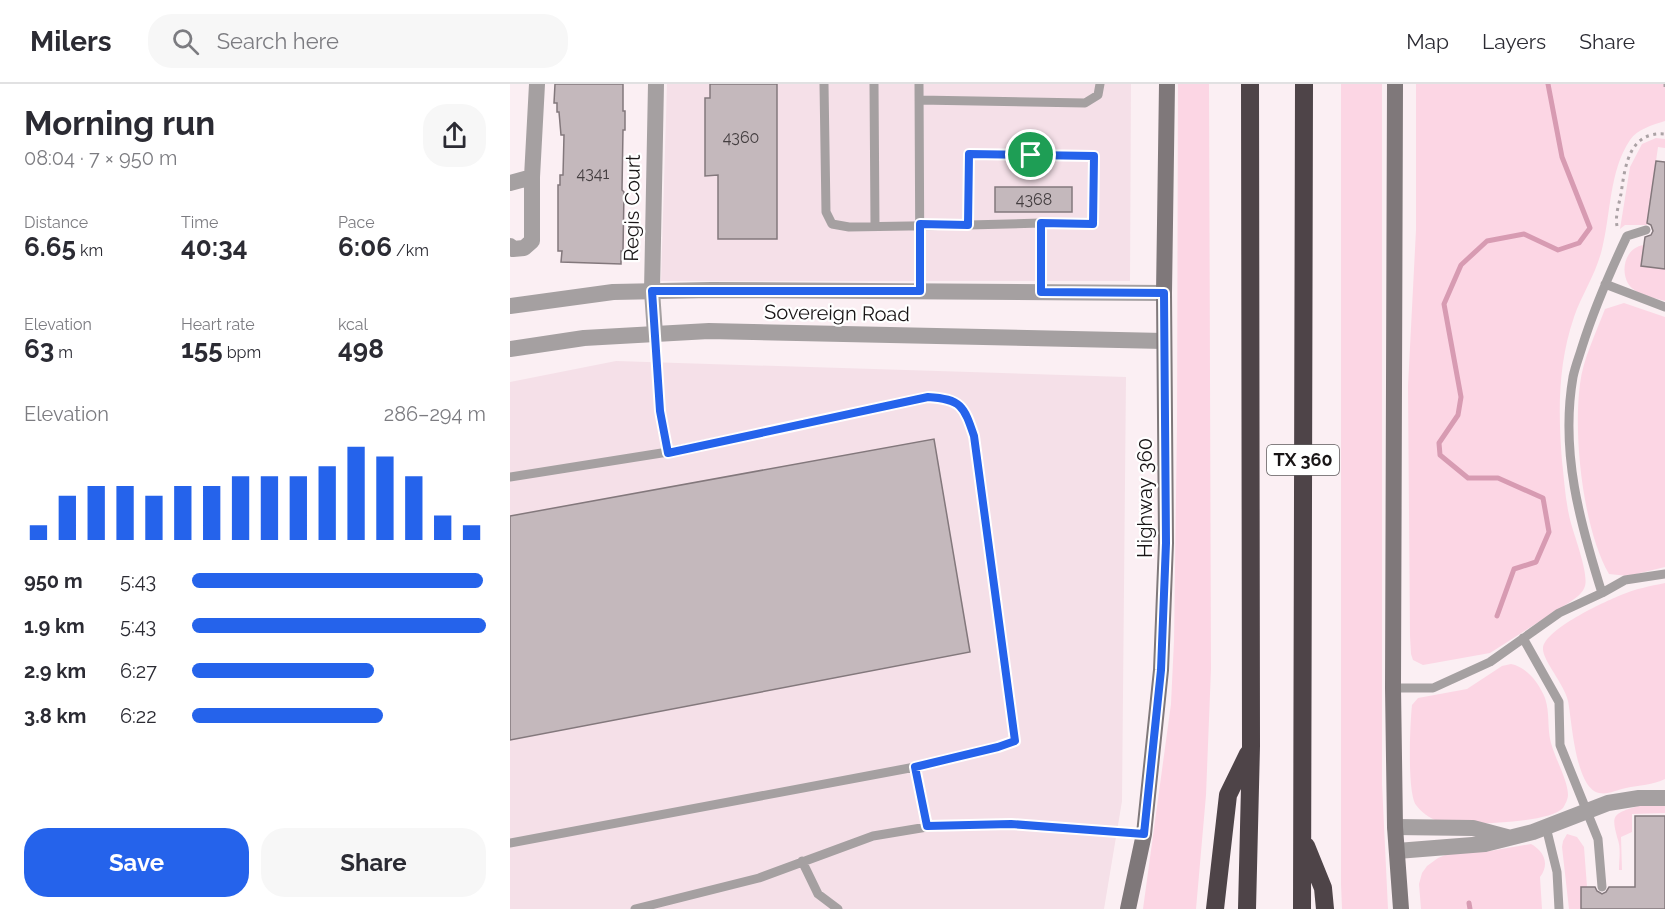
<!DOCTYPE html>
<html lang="en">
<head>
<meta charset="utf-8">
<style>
	:root { --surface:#fff; --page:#f7f7f7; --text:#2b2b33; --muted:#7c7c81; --line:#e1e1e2; --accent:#2563eb }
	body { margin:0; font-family:Raleway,sans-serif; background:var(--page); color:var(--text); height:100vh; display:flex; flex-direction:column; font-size:22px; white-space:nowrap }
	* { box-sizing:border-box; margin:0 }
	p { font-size:20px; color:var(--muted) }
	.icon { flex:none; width:33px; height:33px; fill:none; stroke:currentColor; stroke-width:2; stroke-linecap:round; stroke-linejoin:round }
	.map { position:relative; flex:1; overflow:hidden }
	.details { display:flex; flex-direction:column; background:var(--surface); width:510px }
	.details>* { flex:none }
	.pin { position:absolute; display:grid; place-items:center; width:51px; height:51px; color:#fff; margin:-26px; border:3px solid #fff; border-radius:50%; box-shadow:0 2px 6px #0007 }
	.round { display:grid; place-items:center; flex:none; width:63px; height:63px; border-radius:24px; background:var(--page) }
	.head { display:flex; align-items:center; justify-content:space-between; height:102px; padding:0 24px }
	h1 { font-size:33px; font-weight:700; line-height:45px }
	.metrics { display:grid; grid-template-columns:repeat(3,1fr); gap:9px; height:102px; padding:6px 24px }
	.metrics div { display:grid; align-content:center }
	.metrics b { font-size:26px; font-weight:700 }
	.metrics small { font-size:16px; font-weight:400 }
	.metrics p { font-size:16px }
	.chart { height:168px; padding:12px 24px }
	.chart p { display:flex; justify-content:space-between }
	.chart svg { width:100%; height:108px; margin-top:6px; stroke:var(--accent); stroke-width:6 }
	.primary-button { display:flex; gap:12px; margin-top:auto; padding:12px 24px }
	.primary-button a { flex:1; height:69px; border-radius:24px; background:var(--accent); color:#fff; font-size:24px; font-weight:700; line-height:69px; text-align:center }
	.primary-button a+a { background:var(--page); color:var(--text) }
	ul { padding:0 24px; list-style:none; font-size:20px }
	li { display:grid; grid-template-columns:96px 72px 1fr; align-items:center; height:45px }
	li i { height:15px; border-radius:8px; background:var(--accent) }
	header { display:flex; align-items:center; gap:36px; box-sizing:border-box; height:84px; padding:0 30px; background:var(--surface); border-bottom:2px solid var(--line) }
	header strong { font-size:28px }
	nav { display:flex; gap:33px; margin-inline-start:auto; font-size:21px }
	.search { width:420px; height:54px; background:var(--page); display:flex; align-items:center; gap:15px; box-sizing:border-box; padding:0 21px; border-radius:24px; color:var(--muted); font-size:22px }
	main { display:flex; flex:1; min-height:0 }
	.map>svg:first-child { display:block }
	.built { fill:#f5e0e8 }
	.green { fill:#fcd6e4 }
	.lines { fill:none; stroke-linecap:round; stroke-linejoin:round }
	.stream { stroke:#d79bb2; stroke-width:5 }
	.building { fill:#c4b8bc; stroke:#83787c; stroke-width:1.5 }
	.path { stroke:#aba2a5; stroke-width:3; stroke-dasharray:3 4.5; stroke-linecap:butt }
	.service { stroke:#a5a0a1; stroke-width:9 }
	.minor { stroke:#a5a0a1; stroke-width:16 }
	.tertiary { stroke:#a5a0a1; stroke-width:16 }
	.secondary { stroke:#7f787a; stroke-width:16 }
	.motorway { stroke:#4e4448; stroke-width:18 }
	.route-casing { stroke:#fff; stroke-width:12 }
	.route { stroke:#2563eb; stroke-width:8 }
	.labels { text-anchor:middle; stroke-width:4.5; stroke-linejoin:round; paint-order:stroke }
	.number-label { font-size:16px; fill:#443e40 }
	.shield { fill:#fff; stroke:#5e5b5c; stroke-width:1.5 }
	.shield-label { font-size:18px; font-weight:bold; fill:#191516 }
	.street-label { font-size:20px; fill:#191516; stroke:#fff }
</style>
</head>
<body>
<header>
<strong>Milers</strong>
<div class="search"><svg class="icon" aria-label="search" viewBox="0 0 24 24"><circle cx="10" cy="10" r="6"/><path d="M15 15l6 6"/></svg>Search here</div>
<nav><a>Map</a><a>Layers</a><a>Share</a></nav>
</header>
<main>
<section class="details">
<div class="head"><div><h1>Morning run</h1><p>08:04 · 7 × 950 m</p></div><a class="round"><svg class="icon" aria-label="share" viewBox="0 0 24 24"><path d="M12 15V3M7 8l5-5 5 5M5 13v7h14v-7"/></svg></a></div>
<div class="metrics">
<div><p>Distance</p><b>6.65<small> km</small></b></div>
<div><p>Time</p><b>40:34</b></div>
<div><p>Pace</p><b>6:06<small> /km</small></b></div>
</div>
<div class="metrics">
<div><p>Elevation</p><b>63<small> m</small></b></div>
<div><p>Heart rate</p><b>155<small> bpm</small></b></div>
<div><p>kcal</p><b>498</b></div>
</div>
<div class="chart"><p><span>Elevation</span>286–294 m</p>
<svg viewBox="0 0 160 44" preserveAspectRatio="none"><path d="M5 44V38M15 44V26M25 44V22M35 44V22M45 44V26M55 44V22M65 44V22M75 44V18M85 44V18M95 44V18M105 44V14M115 44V6M125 44V10M135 44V18M145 44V34M155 44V38"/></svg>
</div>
<ul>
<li><b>950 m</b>5:43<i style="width:99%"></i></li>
<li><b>1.9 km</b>5:43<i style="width:100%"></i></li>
<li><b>2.9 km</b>6:27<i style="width:62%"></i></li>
<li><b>3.8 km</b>6:22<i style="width:65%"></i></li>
</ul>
<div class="primary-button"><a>Save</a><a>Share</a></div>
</section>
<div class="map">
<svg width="1155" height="825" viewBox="0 0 1155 825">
	<rect width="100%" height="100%" fill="#fbeff3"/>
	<path class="built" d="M157 0H621L620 197H151Z
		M106 277 616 293 612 717 594 825H0V298Z"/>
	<path class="green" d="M668 0H699L701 585 696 711 686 825H633L661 620 664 557 667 341Z
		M831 0H872V700L878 825H832L831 800Z
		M906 0H1155V37C1143 41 1127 45 1120 56 1099 87 1101 130 1092 165 1086 190 1072 210 1064 233 1048 280 1048 327 1052 377 1054 394 1055 413 1059 431 1062 447 1079 488 1075 502 1073 509 1066 514 1060 518L980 569 913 581 903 576 901 570 900 552 898 302 906 146Z
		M1146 54 1155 55V64L1148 63 1137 141H1115L1110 145 1120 83 1132 60Z
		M1134 161 1131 182 1155 185V217C1145 214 1132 212 1123 205 1109 194 1112 164 1134 161Z
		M1114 219 1155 233V483L1118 492 1099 490C1073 445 1063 352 1070 300 1073 275 1086 249 1095 225Z
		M1155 499V695C1143 701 1129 701 1116 704 1106 706 1098 711 1089 709 1065 704 1062 636 1058 617 1055 601 1032 576 1033 564 1035 545 1094 518 1111 511 1125 505 1140 502 1155 499Z
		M1001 580C1017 583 1029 599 1035 614 1040 628 1037 645 1041 659 1045 674 1058 697 1058 711 1058 715 1055 721 1053 724 1039 740 948 742 928 737 919 734 911 728 906 721 897 708 900 639 902 621L908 614 957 605 992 582Z
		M1128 722H1155V729L1122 730V748L1111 753 1112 786H1109C1109 776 1111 765 1108 756 1101 731 1102 730 1128 722Z
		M1057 750 1067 753 1074 763 1077 803H1071V825H1059L1052 763 1053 757Z
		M1021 760C1034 767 1040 780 1030 793L1032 825H911L909 800 912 789 917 782 928 774 938 770 980 767Z"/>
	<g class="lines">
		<path class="stream" d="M987 532 1004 485 1026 478 1039 448 1033 414 988 394H958L930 371 929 359 948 331 951 313 934 220 951 181 977 157 1014 150 1048 166 1069 159 1080 144 1052 73 1038 0
			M959 819 960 825"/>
	</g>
	<path class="building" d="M45 0H113V27H115V46H113L112 106 114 108 113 167H111V180L51 178 52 167H48V101H50V91H53L54 51H51L49 28H47V19H44Z
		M200 0H267V155H208V91L195 92V14H200Z
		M1146 77 1155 78V185L1131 182 1135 153 1141 151 1143 147 1141 141 1137 139Z
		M485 103H562V128H485Z
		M424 355 460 568 0 656V432Z
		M1125 732H1155V825H1071V803H1085L1087 807 1092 810 1096 808 1099 803H1125Z"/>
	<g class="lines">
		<path class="path" d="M1155 0V5
			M1107 142C1105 132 1109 120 1111 110 1115 82 1119 47 1155 50"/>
		<path class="service" d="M314 0 316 128 322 140 339 143 458 141 459 71 584 72 583 140 531 139V208
			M364 0 365 142
			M409 0 410 207
			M409 16 575 19 588 11 590 0
			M458 141 531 139
			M1095 200 1155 223
			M0 393 158 368 150 327 145 250
			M1092 509C1070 439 1050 368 1063 293 1065 283 1069 273 1072 263 1084 225 1100 188 1117 152L1136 146
			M1013 554 1049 618 1050 661 1088 755 1092 803
			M883 604H923L980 578 1049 529 1092 509 1115 496 1155 490
			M405 683 417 743
			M1036 743 1047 788 1049 825
			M0 759 405 683 488 663 505 657 464 352C454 322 451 315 418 313L158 368
			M292 777 308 810 328 825
			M125 825 249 794 363 752 417 743 501 740 634 750"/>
		<path class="minor" d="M0 99 22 93 27 0
			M0 162 3 165 14 164 22 157V93
			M145 250 142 207 146 0
			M885 743 963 744 997 753
			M887 767 975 760 1023 748 1098 719 1129 714H1155"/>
		<path class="tertiary" d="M0 222 103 208 201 206 654 209
			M0 265 74 254 199 247 654 257"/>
		<path class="secondary" d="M885 0 883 604 885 743 891 825
			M618 825 634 750 651 586 656 459 654 209 657 0"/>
		<path class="motorway" d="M796 762 813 804 815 825
			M705 825 718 711 738 670
			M737 825 741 662 740 0
			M792 825 794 0"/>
	</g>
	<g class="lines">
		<g class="route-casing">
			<path id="route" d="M459 70 584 72 583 140 531 139V208L654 209 656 459 651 586 634 750 501 740 417 742 405 683 488 663 505 657 464 352C454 322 451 315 418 313L158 369 150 327 142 207H410V140L458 141Z"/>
		</g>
		<use href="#route" class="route"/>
	</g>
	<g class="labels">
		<g class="number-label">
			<text x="231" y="59">4360</text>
			<text x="83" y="95">4341</text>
			<text x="524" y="121">4368</text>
		</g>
		<rect class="shield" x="757" y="361" width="72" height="30" rx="4.5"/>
		<g class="shield-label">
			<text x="793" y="382">TX 360</text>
		</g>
		<g class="street-label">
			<text transform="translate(122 124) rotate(-89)" y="7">Regis Court</text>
			<text transform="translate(327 229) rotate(1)" y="7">Sovereign Road</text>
			<text transform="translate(635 414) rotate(-90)" y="7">Highway 360</text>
		</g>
	</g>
</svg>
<div class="pin" style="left:521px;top:71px;background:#1e9e55"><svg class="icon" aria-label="arrive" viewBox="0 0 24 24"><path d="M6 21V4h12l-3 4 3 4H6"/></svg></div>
</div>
</main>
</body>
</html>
